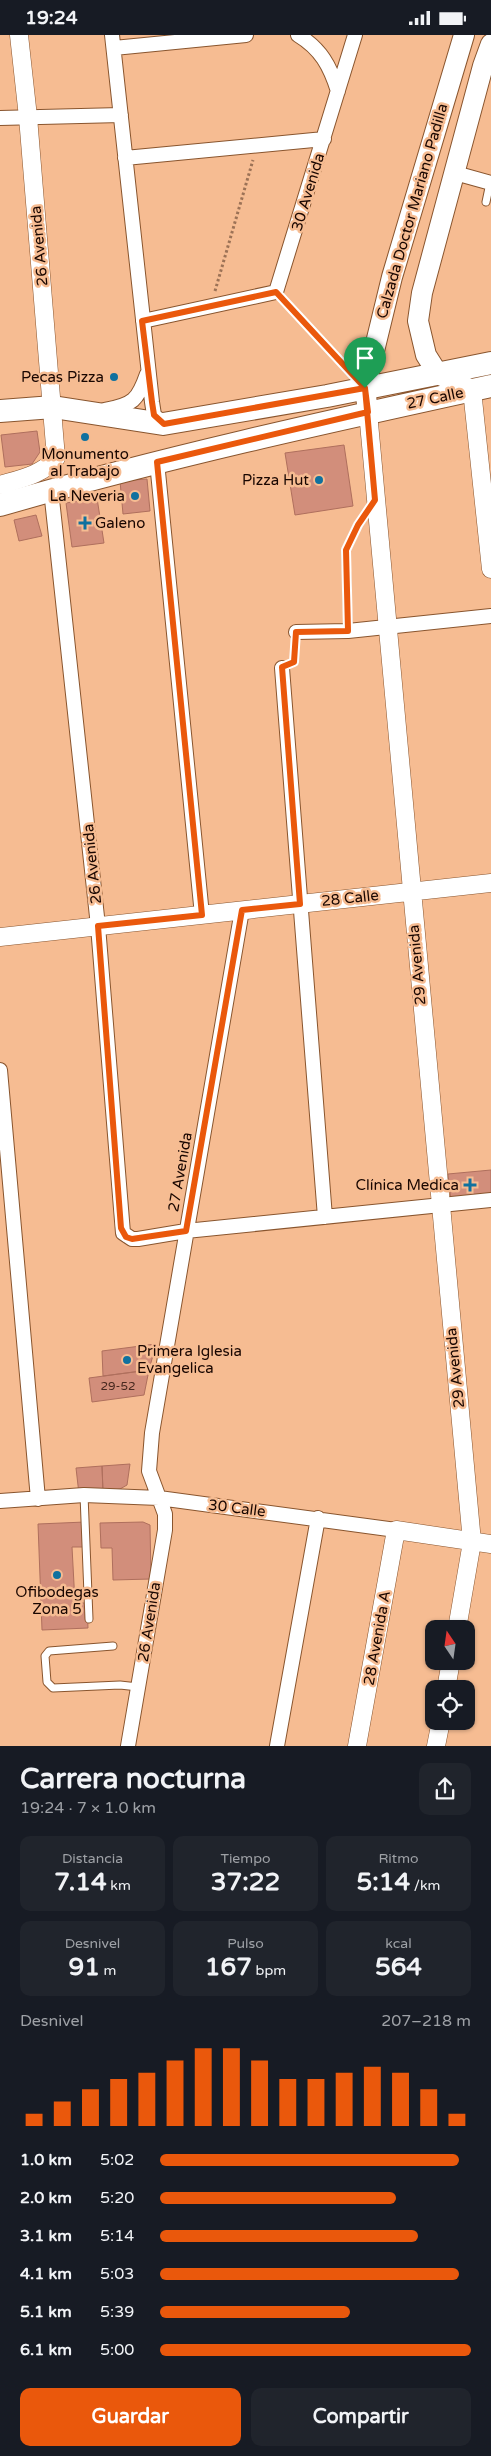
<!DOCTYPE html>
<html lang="es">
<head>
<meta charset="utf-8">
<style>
	:root { --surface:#171b24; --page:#20242c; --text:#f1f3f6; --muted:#9ea1a6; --accent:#ea580c }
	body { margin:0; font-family:"Varela Round",sans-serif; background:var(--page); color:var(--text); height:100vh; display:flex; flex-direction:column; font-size:19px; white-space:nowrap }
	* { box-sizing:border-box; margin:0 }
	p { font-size:16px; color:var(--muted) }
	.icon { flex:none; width:28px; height:28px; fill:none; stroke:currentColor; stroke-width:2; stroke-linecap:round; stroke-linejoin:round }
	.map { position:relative; height:1711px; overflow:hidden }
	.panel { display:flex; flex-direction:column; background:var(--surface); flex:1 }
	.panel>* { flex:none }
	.needle { width:32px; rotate:347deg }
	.tools { position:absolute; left:425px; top:1585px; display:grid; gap:10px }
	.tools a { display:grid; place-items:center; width:50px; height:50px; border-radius:10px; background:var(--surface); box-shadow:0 1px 4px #0004; font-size:25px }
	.pin { position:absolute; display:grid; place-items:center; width:42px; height:42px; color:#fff; margin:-51px -21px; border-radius:50% 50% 50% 0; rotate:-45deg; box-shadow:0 0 5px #0007 }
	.pin .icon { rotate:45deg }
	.round { display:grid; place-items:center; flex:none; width:52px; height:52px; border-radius:10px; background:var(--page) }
	.overview { display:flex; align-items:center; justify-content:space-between; height:85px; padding:0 20px }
	h1 { font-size:28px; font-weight:800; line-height:38px }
	.figures { display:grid; grid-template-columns:repeat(3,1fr); gap:8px; height:85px; padding:5px 20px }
	.figures div { display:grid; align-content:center; border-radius:10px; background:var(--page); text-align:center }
	.figures b { font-size:25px; font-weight:800 }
	.figures small { font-size:14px; font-weight:400 }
	.figures p { font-size:14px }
	.chart { height:140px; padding:10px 20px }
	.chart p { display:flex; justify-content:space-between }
	.chart svg { width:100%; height:90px; margin-top:5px; stroke:var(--accent); stroke-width:6 }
	.primary-button { display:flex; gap:10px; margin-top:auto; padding:10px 20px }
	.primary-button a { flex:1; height:58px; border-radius:10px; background:var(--accent); color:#fff; font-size:20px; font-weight:800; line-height:58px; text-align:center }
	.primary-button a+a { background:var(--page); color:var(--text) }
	ul { padding:0 20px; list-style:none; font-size:16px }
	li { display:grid; grid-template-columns:80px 60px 1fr; align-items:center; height:38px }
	li i { height:12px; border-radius:6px; background:var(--accent) }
	.status { display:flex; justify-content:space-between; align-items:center; height:35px; padding:0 25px; background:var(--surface); direction:ltr }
	.status svg { height:14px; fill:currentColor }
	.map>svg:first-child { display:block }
	.building { fill:#d28e7b; stroke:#af6f5d }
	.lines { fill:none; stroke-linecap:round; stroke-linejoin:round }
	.service-casing { stroke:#89552e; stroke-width:9 }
	.minor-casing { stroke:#89552e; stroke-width:16 }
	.tertiary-casing { stroke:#89552e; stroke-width:19 }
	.secondary-casing { stroke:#89552e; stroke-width:22 }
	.primary-casing { stroke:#89552e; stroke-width:24 }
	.path { stroke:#9c7256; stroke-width:3; stroke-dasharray:2.5 2.5; stroke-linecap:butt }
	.service { stroke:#fff; stroke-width:7 }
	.minor { stroke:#fff; stroke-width:14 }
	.tertiary { stroke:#fff; stroke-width:18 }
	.secondary { stroke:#fff; stroke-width:20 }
	.primary { stroke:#fff; stroke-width:22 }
	.route-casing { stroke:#fff; stroke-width:10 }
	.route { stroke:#ea580c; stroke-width:6 }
	.poi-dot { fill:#10719f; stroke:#f6bc92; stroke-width:2 }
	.labels { text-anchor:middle; stroke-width:5; stroke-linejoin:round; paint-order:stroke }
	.number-label { font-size:12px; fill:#47281f }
	.street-label { font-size:15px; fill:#190600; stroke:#f6bc92 }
	.poi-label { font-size:15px; fill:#190600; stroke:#f6bc92; text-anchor:end }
</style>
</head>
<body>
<div class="status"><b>19:24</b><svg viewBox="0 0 49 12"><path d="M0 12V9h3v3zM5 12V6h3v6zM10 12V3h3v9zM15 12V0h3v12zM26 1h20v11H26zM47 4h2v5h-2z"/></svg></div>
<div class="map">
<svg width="491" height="1711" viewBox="0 0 491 1711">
	<rect width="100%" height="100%" fill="#f6bc92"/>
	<path class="building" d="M37 396 40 417 32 429 5 432 1 400Z
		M344 410 353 471 295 480 285 418Z
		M147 444 150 476 123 479 120 446Z
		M97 463 104 508 72 512 66 468Z
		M36 480 42 501 19 506 14 485Z
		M491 1135V1161L451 1165 448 1139Z
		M156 1309 149 1335 103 1341 102 1316Z
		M149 1335 144 1360 92 1367 89 1343Z
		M130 1429 127 1450 120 1454 103 1457 102 1431Z
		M102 1431 103 1457 79 1459 76 1433Z
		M85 1487 86 1512H72L75 1568H87L88 1593 42 1595 38 1489Z
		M143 1487 150 1490 151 1544 113 1545 112 1513H101L100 1488Z"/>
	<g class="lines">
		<g class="service-casing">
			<path id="service" d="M486 167 490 148
				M348 596 346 515 358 490 373 469
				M84 1460 89 1584
				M113 1611 49 1616 45 1621 47 1647 53 1653 120 1650 138 1652"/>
		</g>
		<g class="minor-casing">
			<path id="minor" d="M112 0 152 367 154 380 163 389
				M298 0C321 14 330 31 338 56
				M114 13 246 0
				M0 83 121 80
				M125 123 324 104
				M455 138 491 148
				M143 286 276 257 355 0
				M105 375C133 370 138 365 147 339
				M157 427 202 880
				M51 455 98 891 123 1198 132 1204H138L186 1196 491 1165
				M296 597 348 596 491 581
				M282 633 325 1182
				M0 1035 38 1464
				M0 1466 84 1460 159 1463 396 1495
				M128 1711 165 1495V1479L149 1436 152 1398 242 875
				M277 1711 318 1483"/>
		</g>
		<g class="tertiary-casing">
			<path id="tertiary" d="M472 355 491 534
				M368 377 472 1507 457 1594
				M0 450C20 444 42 440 56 423L28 82 19 0
				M0 902 491 848
				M446 1654 451 1626
				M357 1711 396 1495 491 1509
				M436 1711 441 1686"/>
		</g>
		<g class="secondary-casing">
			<path id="secondary" d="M472 355 438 339 426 320 418 286 422 258 483 31 491 9
				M368 377 365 353 392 242 464 0"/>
		</g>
		<g class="primary-casing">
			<path id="primary" d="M0 376 53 372 163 389 327 361 491 328
				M0 470C162 423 326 387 491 351"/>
		</g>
		<path class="path" d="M215 256 253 125
			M285 266 350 337
			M295 624V611"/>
		<use href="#service" class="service"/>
		<use href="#minor" class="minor"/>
		<use href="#tertiary" class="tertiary"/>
		<use href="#secondary" class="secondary"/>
		<use href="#primary" class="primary"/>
	</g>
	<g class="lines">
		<g class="route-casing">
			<path id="route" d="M365 353 164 389 154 380 152 367 142 286 276 257 365 353 375 465 358 490 346 515 348 596 296 597 294 627 282 632 300 869 242 875 186 1196 132 1204 126 1202 121 1193 98 891 202 880 157 427 368 377 365 353"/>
		</g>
		<use href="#route" class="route"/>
	</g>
	<g class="poi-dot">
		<circle cx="114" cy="342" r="5"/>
		<circle cx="85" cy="402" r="5"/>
		<circle cx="319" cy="445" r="5"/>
		<circle cx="135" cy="461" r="5"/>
		<path d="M82.5 480.5h5v5h5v5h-5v5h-5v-5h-5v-5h5z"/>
		<path d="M467.5 1142.5h5v5h5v5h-5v5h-5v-5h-5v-5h5z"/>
		<circle cx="127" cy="1325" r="5"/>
		<circle cx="57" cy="1540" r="5"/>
	</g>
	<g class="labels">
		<g class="number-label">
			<text x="118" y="1355">29-52</text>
		</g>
		<g class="street-label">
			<text transform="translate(308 157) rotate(-73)" y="5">30 Avenida</text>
			<text transform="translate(412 176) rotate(-74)" y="5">Calzada Doctor Mariano Padilla</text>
			<text transform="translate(39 211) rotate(-95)" y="5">26 Avenida</text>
			<text transform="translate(435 363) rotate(-12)" y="5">27 Calle</text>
			<text transform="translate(92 829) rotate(-96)" y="5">26 Avenida</text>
			<text transform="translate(350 863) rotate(-6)" y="5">28 Calle</text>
			<text transform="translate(417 930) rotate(-95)" y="5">29 Avenida</text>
			<text transform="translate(180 1137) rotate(-80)" y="5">27 Avenida</text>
			<text transform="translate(455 1333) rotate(-96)" y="5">29 Avenida</text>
			<text transform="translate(237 1473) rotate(7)" y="5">30 Calle</text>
			<text transform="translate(149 1587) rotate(-81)" y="5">26 Avenida</text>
			<text transform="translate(377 1603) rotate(-80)" y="5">28 Avenida A</text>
		</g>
		<g class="poi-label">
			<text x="104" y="347">Pecas Pizza</text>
			<text x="85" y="424" text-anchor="middle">Monumento<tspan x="85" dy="17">al Trabajo</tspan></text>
			<text x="309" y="450">Pizza Hut</text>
			<text x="125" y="466">La Neveria</text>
			<text x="95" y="493" text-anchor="start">Galeno</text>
			<text x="459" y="1155">Clínica Medica</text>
			<text x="137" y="1321" text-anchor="start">Primera Iglesia<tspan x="137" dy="17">Evangelica</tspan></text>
			<text x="57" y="1562" text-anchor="middle">Ofibodegas<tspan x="57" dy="17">Zona 5</tspan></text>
		</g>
	</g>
</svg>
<div class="tools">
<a><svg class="needle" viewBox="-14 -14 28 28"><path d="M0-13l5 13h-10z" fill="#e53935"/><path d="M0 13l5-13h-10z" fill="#9ea1a6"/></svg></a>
<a><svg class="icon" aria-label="locate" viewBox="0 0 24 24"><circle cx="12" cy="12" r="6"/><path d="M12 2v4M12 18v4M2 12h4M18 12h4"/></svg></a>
</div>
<div class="pin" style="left:365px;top:353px;background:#1e9e55"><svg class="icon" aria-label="arrive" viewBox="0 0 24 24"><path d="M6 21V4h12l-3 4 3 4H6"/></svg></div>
</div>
<section class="panel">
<div class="overview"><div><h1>Carrera nocturna</h1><p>19:24 · 7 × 1.0 km</p></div><a class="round"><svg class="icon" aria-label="share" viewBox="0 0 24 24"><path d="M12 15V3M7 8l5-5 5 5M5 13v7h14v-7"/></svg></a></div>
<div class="figures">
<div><p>Distancia</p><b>7.14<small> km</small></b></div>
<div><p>Tiempo</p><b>37:22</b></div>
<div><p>Ritmo</p><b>5:14<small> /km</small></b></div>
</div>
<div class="figures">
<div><p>Desnivel</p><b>91<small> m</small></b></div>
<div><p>Pulso</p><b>167<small> bpm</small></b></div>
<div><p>kcal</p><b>564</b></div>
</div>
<div class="chart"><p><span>Desnivel</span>207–218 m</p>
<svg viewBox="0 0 160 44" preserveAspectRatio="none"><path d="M5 44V38M15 44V32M25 44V26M35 44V21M45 44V18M55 44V12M65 44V6M75 44V6M85 44V12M95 44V21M105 44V21M115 44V18M125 44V15M135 44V18M145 44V26M155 44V38"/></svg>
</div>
<ul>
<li><b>1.0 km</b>5:02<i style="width:96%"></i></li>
<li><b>2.0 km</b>5:20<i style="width:76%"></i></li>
<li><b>3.1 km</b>5:14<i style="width:83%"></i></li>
<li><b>4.1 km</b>5:03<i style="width:96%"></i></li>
<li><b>5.1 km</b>5:39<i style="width:61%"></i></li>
<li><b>6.1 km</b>5:00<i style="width:100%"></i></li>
</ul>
<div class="primary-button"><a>Guardar</a><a>Compartir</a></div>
</section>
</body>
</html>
